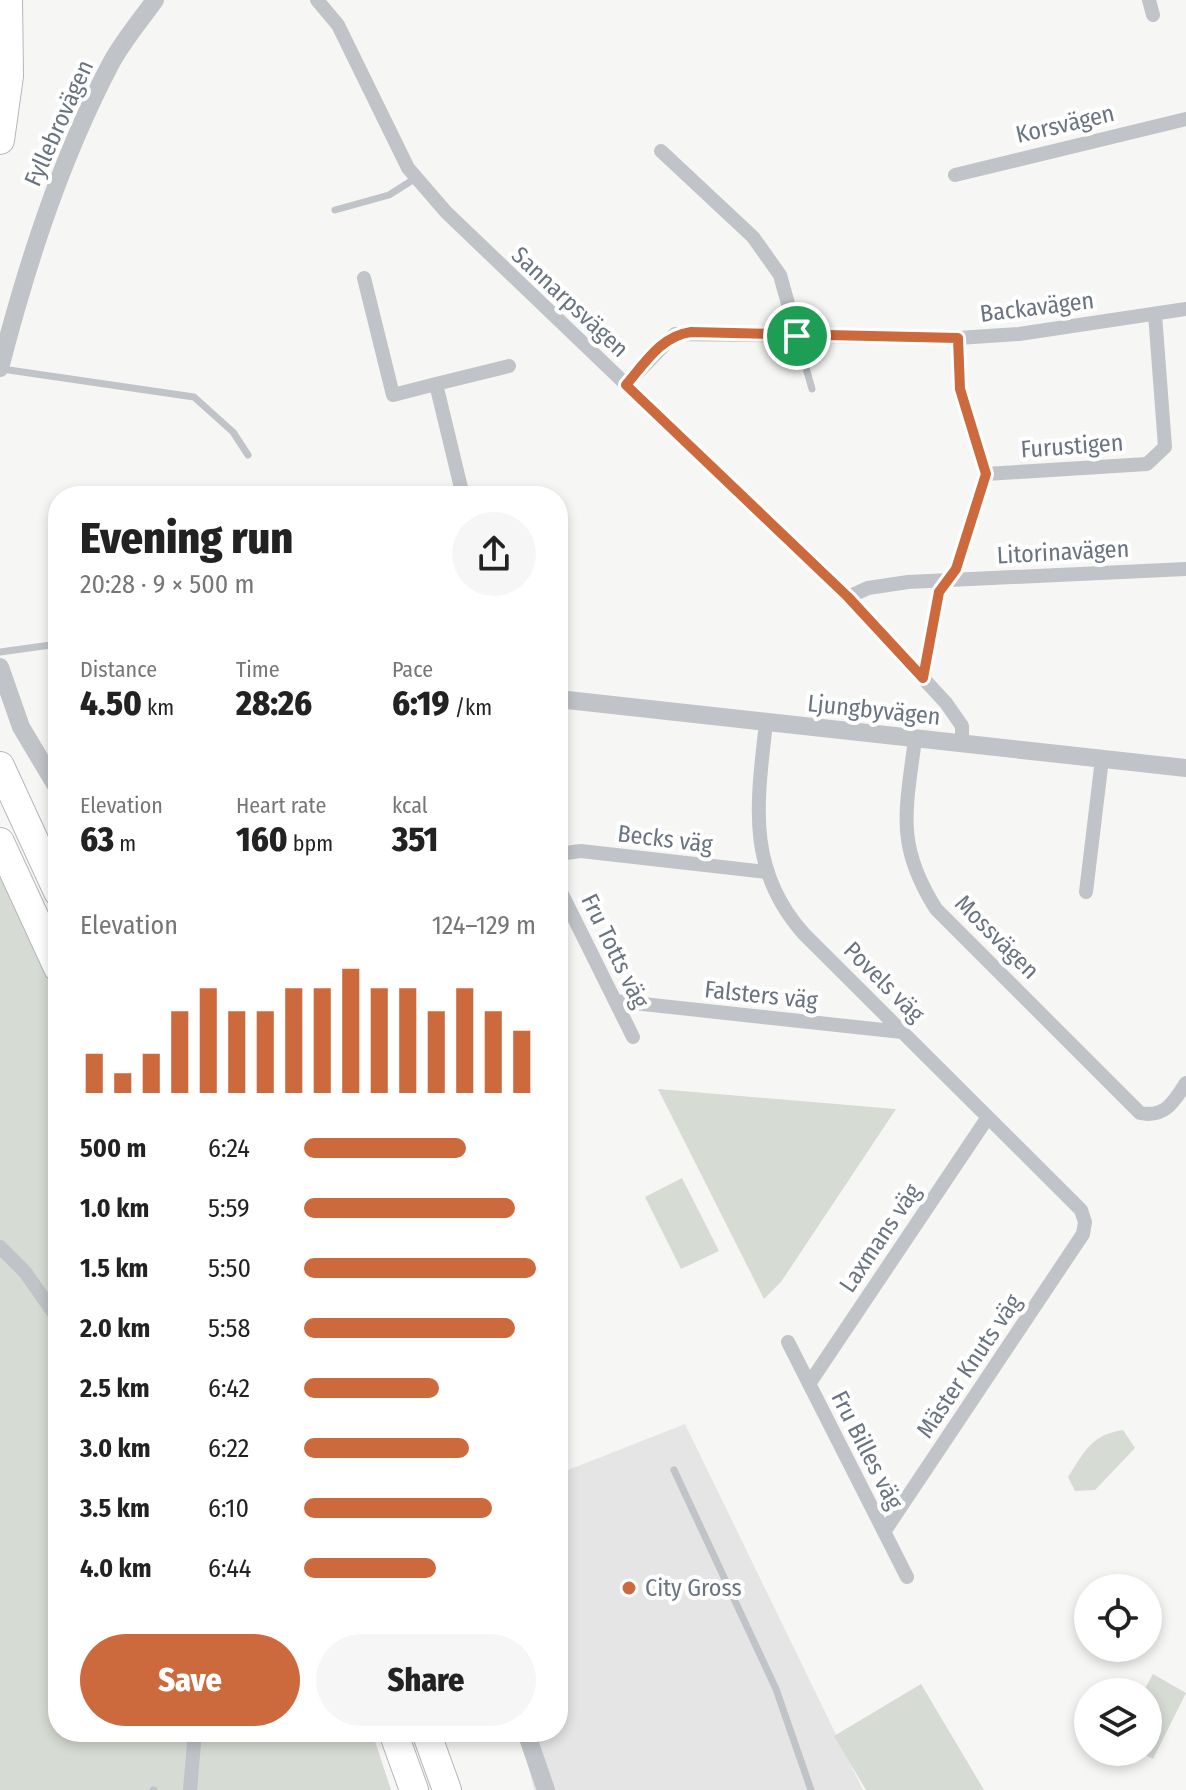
<!DOCTYPE html>
<html lang="en">
<head>
<meta charset="utf-8">
<style>
	:root { --surface:#fff; --page:#f6f6f6; --text:#222; --muted:#767676; --accent:#cd6a3d }
	body { margin:0; font-family:"Fira Sans Condensed",sans-serif; background:var(--page); color:var(--text); height:100vh; display:flex; flex-direction:column; font-size:30px; white-space:nowrap }
	* { box-sizing:border-box; margin:0 }
	p { font-size:26px; color:var(--muted) }
	.icon { flex:none; width:44px; height:44px; fill:none; stroke:currentColor; stroke-width:2; stroke-linecap:round; stroke-linejoin:round }
	.map { position:relative; flex:1; overflow:hidden }
	.panel { position:absolute; left:48px; top:486px; width:520px; height:1256px; display:flex; flex-direction:column; background:var(--surface); border-radius:32px; box-shadow:0 4px 12px #0003 }
	.panel>* { flex:none }
	.controls { position:absolute; left:1074px; top:1574px; display:grid; gap:16px }
	.controls a { display:grid; place-items:center; width:88px; height:88px; border-radius:50%; background:var(--surface); box-shadow:0 4px 12px #0003; font-size:40px }
	.pin { position:absolute; display:grid; place-items:center; width:68px; height:68px; color:#fff; margin:-34px; border:4px solid #fff; border-radius:50%; box-shadow:0 2px 8px #0007 }
	.round { display:grid; place-items:center; flex:none; width:84px; height:84px; border-radius:42px; background:var(--page) }
	.headline { display:flex; align-items:center; justify-content:space-between; height:136px; padding:0 32px }
	h1 { font-size:44px; font-weight:800; line-height:60px }
	.stats { display:grid; grid-template-columns:repeat(3,1fr); gap:12px; height:136px; padding:8px 32px }
	.stats div { display:grid; align-content:center }
	.stats b { font-size:34px; font-weight:800 }
	.stats small { font-size:22px; font-weight:400 }
	.stats p { font-size:22px }
	.chart { height:224px; padding:16px 32px }
	.chart p { display:flex; justify-content:space-between }
	.chart svg { width:100%; height:144px; margin-top:8px; stroke:var(--accent); stroke-width:6 }
	.button { display:flex; gap:16px; margin-top:auto; padding:16px 32px }
	.button a { flex:1; height:92px; border-radius:48px; background:var(--accent); color:#fff; font-size:32px; font-weight:800; line-height:92px; text-align:center }
	.button a+a { background:var(--page); color:var(--text) }
	ul { padding:0 32px; list-style:none; font-size:26px }
	li { display:grid; grid-template-columns:128px 96px 1fr; align-items:center; height:60px }
	li i { height:20px; border-radius:10px; background:var(--accent) }
	.map>svg:first-child { display:block }
	.built { fill:#e4e5e4 }
	.green { fill:#d6dbd3 }
	.lines { fill:none; stroke-linecap:round; stroke-linejoin:round }
	.motorway-casing { stroke:#b3b6b9; stroke-width:30 }
	.service { stroke:#c0c3c7; stroke-width:7 }
	.minor { stroke:#c0c3c7; stroke-width:14 }
	.tertiary { stroke:#c0c3c7; stroke-width:18 }
	.motorway { stroke:#fff; stroke-width:28 }
	.route-casing { stroke:#fff; stroke-width:16 }
	.route { stroke:#cd6a3d; stroke-width:10 }
	.poi-dot { fill:#cd6a3d; stroke:#fff; stroke-width:3 }
	.labels { text-anchor:middle; stroke-width:8; stroke-linejoin:round; paint-order:stroke }
	.street-label { font-size:24px; fill:#697481; stroke:#fff }
	.poi-label { font-size:24px; fill:#697481; stroke:#fff; text-anchor:start }
</style>
</head>
<body>
<div class="map">
<svg width="1186" height="1790" viewBox="0 0 1186 1790">
	<rect width="100%" height="100%" fill="#f6f6f4"/>
	<path class="built" d="M685 1424 863 1790H534L520 1732H558V1474Z"/>
	<path class="green" d="M0 871 58 1003V1732H372L391 1790H0Z
		M658 1089 896 1109 781 1282 764 1299Z
		M682 1178 719 1251 681 1269 645 1197Z
		M1123 1430 1135 1448 1095 1490 1075 1491 1068 1477C1085 1451 1091 1435 1123 1430Z
		M1153 1674 1186 1693 1153 1759 1140 1752H1148V1692H1143Z
		M921 1684 984 1790H866L834 1736Z"/>
	<g class="lines">
		<g class="motorway-casing">
			<path id="motorway" d="M0 140 9 76 8 0
				M0 766 58 892
				M0 842 58 968
				M393 1732 414 1790
				M426 1732 447 1790"/>
		</g>
		<path class="service" d="M335 210 389 195 416 178
			M797 336 812 389
			M2 369 194 397 233 432 248 455
			M0 652 58 644
			M674 1470 776 1689 811 1790
			M153 1790H154"/>
		<path class="minor" d="M317 0 338 25 408 168 446 212 848 597 946 703 962 726V743
			M1149 0 1153 15
			M661 151 753 237 780 275 797 336
			M955 175 1186 119
			M364 278 393 395 436 384
			M626 385 675 334 958 338 1019 334 1186 309
			M986 474 1147 464 1165 447 1155 314
			M463 496 436 384 509 366
			M848 597 868 588 908 582 1186 569
			M923 678 939 592 956 569 986 474 960 389 958 338
			M766 723C757 803 746 869 804 934L1081 1210 1085 1222 1083 1234 884 1532
			M915 739C906 811 895 844 936 909L1140 1113C1165 1118 1174 1102 1186 1083
			M558 854 581 851 766 872
			M558 886 633 1037
			M1086 892 1102 759
			M615 1001 902 1032
			M0 1247 25 1272 58 1319
			M788 1342 907 1577
			M809 1384 988 1117
			M190 1790 195 1732"/>
		<path class="tertiary" d="M0 368C27 264 60 161 110 65 122 42 140 21 155 0
			M0 667 21 727 58 789
			M558 699 1186 768
			M526 1732 546 1790"/>
		<use href="#motorway" class="motorway"/>
	</g>
	<g class="lines">
		<g class="route-casing">
			<path id="route" d="M691 332 958 338 960 389 986 474 956 569 939 592 923 678 848 597 626 385C645 363 661 336 691 332Z"/>
		</g>
		<use href="#route" class="route"/>
	</g>
	<circle class="poi-dot" cx="629" cy="1588" r="8"/>
	<g class="labels">
		<g class="street-label">
			<text transform="translate(59 123) rotate(-66)" y="8">Fyllebrovägen</text>
			<text transform="translate(1065 124) rotate(-13)" y="8">Korsvägen</text>
			<text transform="translate(570 302) rotate(43)" y="8">Sannarpsvägen</text>
			<text transform="translate(1037 307) rotate(-7)" y="8">Backavägen</text>
			<text transform="translate(1072 446) rotate(-4)" y="8">Furustigen</text>
			<text transform="translate(1063 552) rotate(-3)" y="8">Litorinavägen</text>
			<text transform="translate(874 710) rotate(6)" y="8">Ljungbyvägen</text>
			<text transform="translate(665 839) rotate(7)" y="8">Becks väg</text>
			<text transform="translate(997 937) rotate(45)" y="8">Mossvägen</text>
			<text transform="translate(615 951) rotate(64)" y="8">Fru Totts väg</text>
			<text transform="translate(884 982) rotate(45)" y="8">Povels väg</text>
			<text transform="translate(761 995) rotate(6)" y="8">Falsters väg</text>
			<text transform="translate(880 1238) rotate(-56)" y="8">Laxmans väg</text>
			<text transform="translate(969 1366) rotate(-56)" y="8">Mäster Knuts väg</text>
			<text transform="translate(867 1450) rotate(63)" y="8">Fru Billes väg</text>
		</g>
		<g class="poi-label">
			<text x="645" y="1596">City Gross</text>
		</g>
	</g>
</svg>
<div class="controls">
<a><svg class="icon" aria-label="locate" viewBox="0 0 24 24"><circle cx="12" cy="12" r="6"/><path d="M12 2v4M12 18v4M2 12h4M18 12h4"/></svg></a>
<a><svg class="icon" aria-label="layers" viewBox="0 0 24 24"><path d="M12 4l9 5-9 5-9-5zM3 14l9 5 9-5"/></svg></a>
</div>
<div class="pin" style="left:797px;top:336px;background:#1e9e55"><svg class="icon" aria-label="arrive" viewBox="0 0 24 24"><path d="M6 21V4h12l-3 4 3 4H6"/></svg></div>
<section class="panel">
<div class="headline"><div><h1>Evening run</h1><p>20:28 · 9 × 500 m</p></div><a class="round"><svg class="icon" aria-label="share" viewBox="0 0 24 24"><path d="M12 15V3M7 8l5-5 5 5M5 13v7h14v-7"/></svg></a></div>
<div class="stats">
<div><p>Distance</p><b>4.50<small> km</small></b></div>
<div><p>Time</p><b>28:26</b></div>
<div><p>Pace</p><b>6:19<small> /km</small></b></div>
</div>
<div class="stats">
<div><p>Elevation</p><b>63<small> m</small></b></div>
<div><p>Heart rate</p><b>160<small> bpm</small></b></div>
<div><p>kcal</p><b>351</b></div>
</div>
<div class="chart"><p><span>Elevation</span>124–129 m</p>
<svg viewBox="0 0 160 44" preserveAspectRatio="none"><path d="M5 44V32M15 44V38M25 44V32M35 44V19M45 44V12M55 44V19M65 44V19M75 44V12M85 44V12M95 44V6M105 44V12M115 44V12M125 44V19M135 44V12M145 44V19M155 44V25"/></svg>
</div>
<ul>
<li><b>500 m</b>6:24<i style="width:70%"></i></li>
<li><b>1.0 km</b>5:59<i style="width:91%"></i></li>
<li><b>1.5 km</b>5:50<i style="width:100%"></i></li>
<li><b>2.0 km</b>5:58<i style="width:91%"></i></li>
<li><b>2.5 km</b>6:42<i style="width:58%"></i></li>
<li><b>3.0 km</b>6:22<i style="width:71%"></i></li>
<li><b>3.5 km</b>6:10<i style="width:81%"></i></li>
<li><b>4.0 km</b>6:44<i style="width:57%"></i></li>
</ul>
<div class="button"><a>Save</a><a>Share</a></div>
</section>
</div>
</body>
</html>
